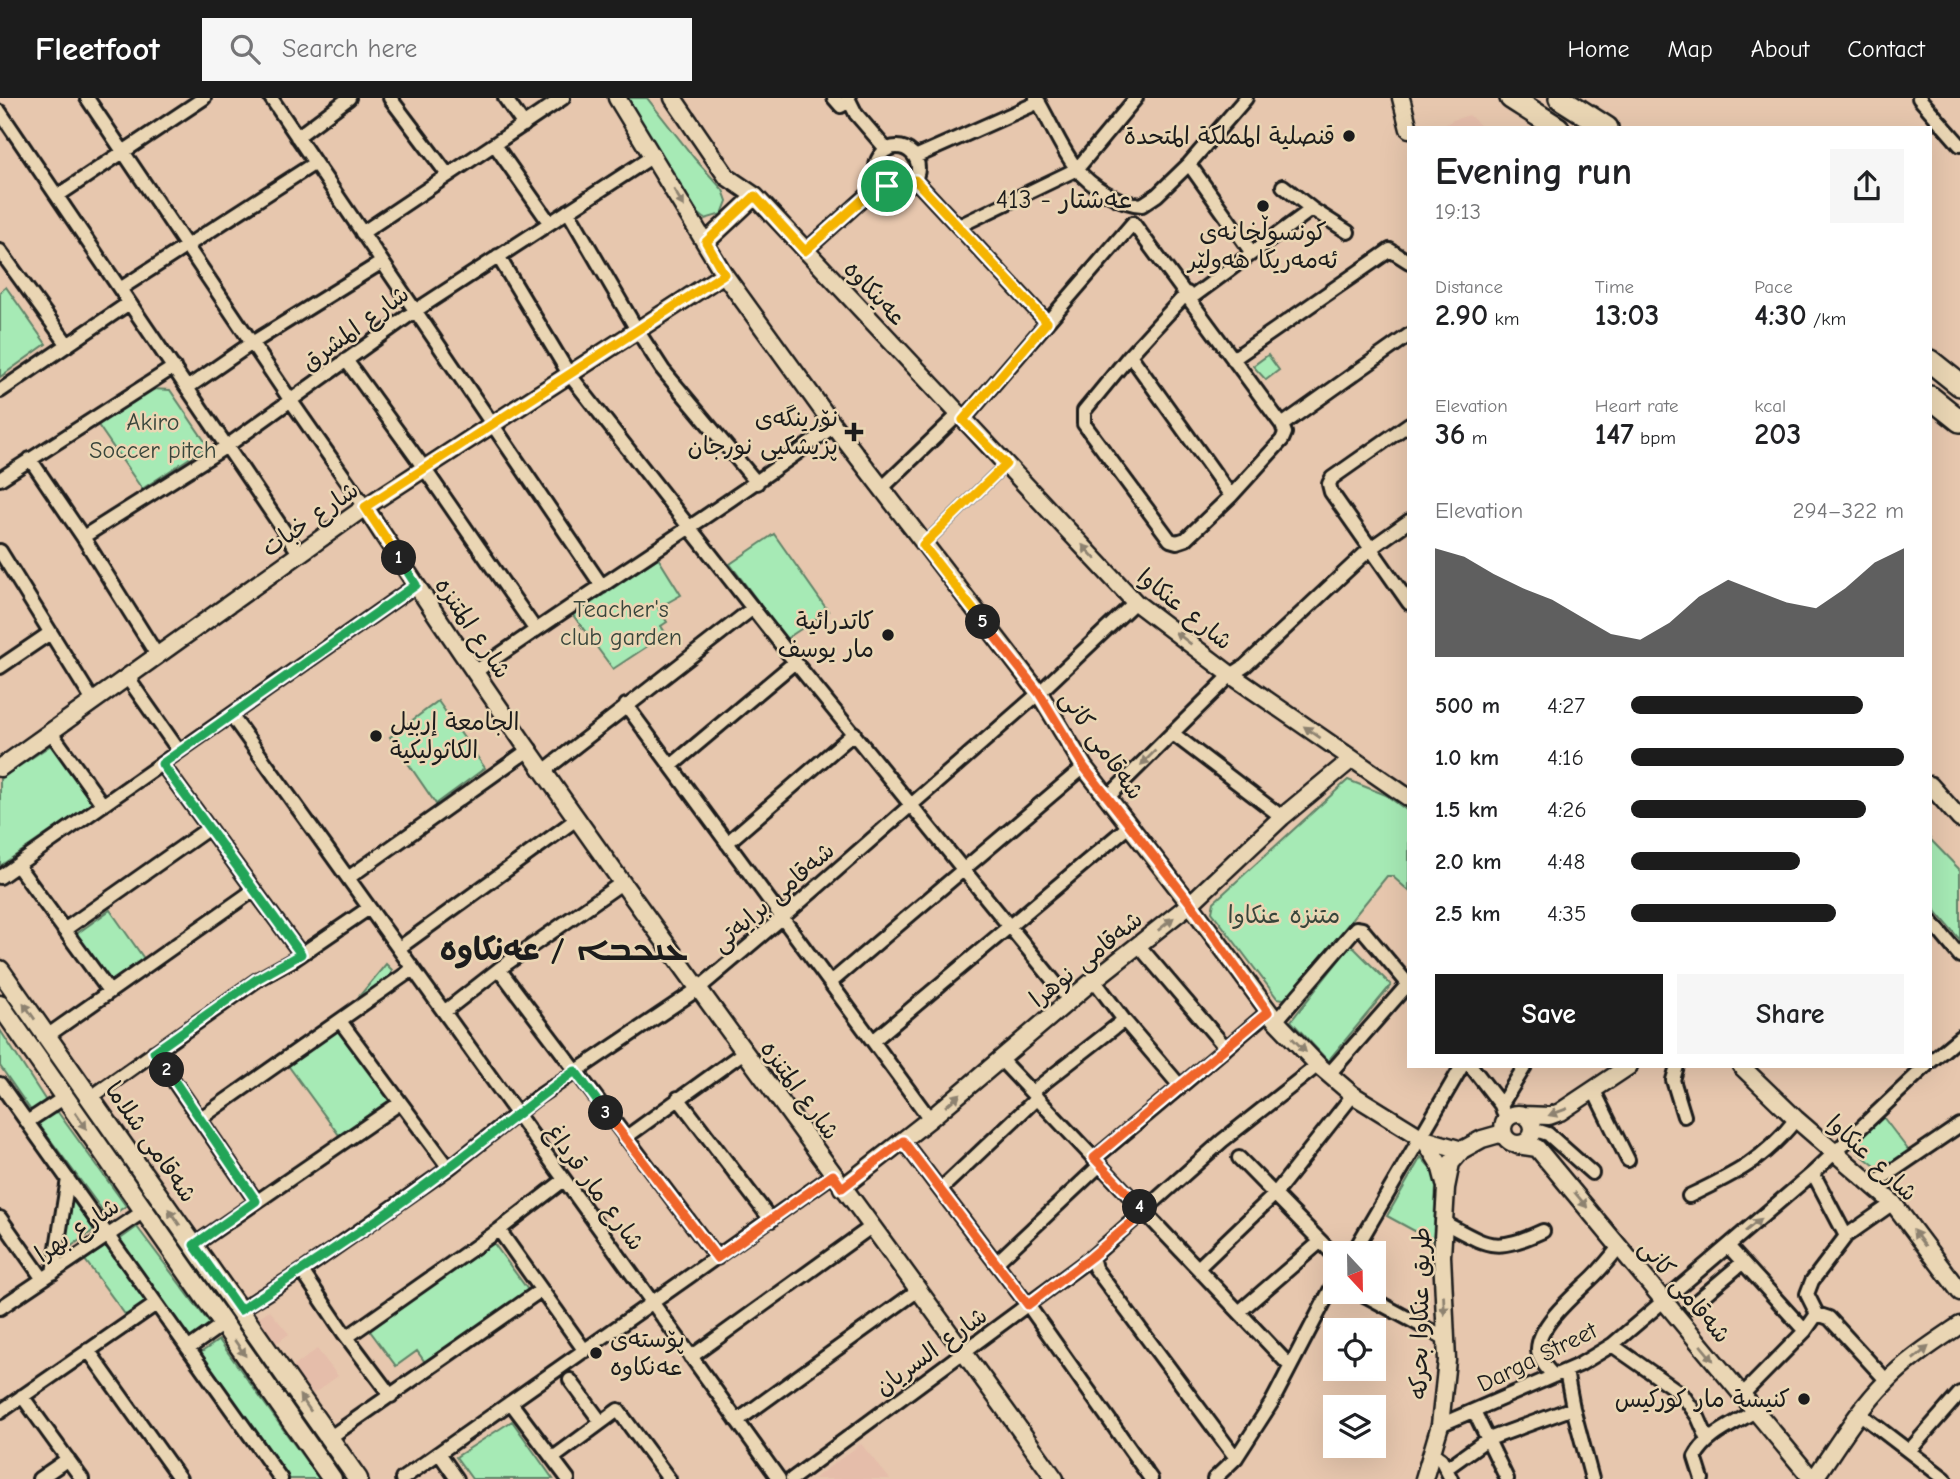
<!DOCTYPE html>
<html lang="en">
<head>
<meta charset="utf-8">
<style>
	:root { --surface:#fff; --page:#f6f6f6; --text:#202124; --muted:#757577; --accent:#1c1c1c }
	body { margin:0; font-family:"Comic Neue","Playpen Sans Arabic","Noto Sans Syriac",sans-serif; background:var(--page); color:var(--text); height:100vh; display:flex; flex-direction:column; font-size:26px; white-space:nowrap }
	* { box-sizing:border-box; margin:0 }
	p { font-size:23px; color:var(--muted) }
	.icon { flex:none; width:38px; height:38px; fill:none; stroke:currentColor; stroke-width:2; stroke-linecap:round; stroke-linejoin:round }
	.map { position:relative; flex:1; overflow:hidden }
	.panel { position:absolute; left:1407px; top:28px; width:525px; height:942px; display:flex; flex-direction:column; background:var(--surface); border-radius:0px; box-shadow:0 7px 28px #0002 }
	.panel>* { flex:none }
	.needle { width:46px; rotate:158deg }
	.fabs { position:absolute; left:1323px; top:1143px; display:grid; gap:14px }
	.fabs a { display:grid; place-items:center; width:63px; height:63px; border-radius:0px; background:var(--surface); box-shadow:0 7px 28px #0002; font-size:35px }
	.pin { position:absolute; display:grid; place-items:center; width:60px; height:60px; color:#fff; margin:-30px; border:4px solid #fff; border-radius:50%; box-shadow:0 2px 7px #0007 }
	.km { position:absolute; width:35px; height:35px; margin:-18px; border-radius:50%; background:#222; color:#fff; font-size:19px; line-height:35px; text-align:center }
	.round { display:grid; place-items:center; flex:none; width:74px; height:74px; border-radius:0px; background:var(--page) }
	.overview { display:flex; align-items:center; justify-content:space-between; height:119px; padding:0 28px }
	h1 { font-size:38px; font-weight:700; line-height:52px }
	.figures { display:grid; grid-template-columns:repeat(3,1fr); gap:10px; height:119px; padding:7px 28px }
	.figures div { display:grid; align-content:center }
	.figures b { font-size:30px; font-weight:700 }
	.figures small { font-size:19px; font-weight:400 }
	.figures p { font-size:19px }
	.chart { height:196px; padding:14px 28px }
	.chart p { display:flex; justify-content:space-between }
	.chart svg { width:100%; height:126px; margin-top:7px; fill:var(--accent); opacity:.7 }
	.cta { display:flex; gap:14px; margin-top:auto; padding:14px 28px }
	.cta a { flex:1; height:80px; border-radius:0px; background:var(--accent); color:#fff; font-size:28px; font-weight:700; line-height:80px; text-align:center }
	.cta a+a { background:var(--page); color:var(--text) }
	ul { padding:0 28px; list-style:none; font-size:23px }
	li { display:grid; grid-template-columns:112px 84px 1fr; align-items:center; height:52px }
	li i { height:18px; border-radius:9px; background:var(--accent) }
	header { display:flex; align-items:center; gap:42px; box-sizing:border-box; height:98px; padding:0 35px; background:var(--accent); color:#fff }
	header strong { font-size:33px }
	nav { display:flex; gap:38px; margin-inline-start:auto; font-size:24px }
	.search { width:490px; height:63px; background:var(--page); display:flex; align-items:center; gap:18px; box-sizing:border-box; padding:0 24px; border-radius:0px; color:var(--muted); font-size:26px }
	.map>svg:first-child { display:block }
	.built { fill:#e5bdaa }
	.green { fill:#a6eab5; stroke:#618368; stroke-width:2 }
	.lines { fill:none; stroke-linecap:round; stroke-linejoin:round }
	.pedestrian-casing { stroke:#1c1c1c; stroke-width:14 }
	.minor-casing { stroke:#1c1c1c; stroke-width:18 }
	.tertiary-casing { stroke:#1c1c1c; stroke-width:21 }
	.secondary-casing { stroke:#1c1c1c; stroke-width:23 }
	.trunk-casing { stroke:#1c1c1c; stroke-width:26 }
	.pedestrian { stroke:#ead6b4; stroke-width:9 }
	.minor { stroke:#ead6b4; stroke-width:12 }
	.tertiary { stroke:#ead6b4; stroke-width:16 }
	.secondary { stroke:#ead6b4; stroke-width:18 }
	.trunk { stroke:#ead6b4; stroke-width:21 }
	.oneway { fill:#8d8270 }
	.split-1-casing { stroke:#fff; stroke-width:14 }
	.split-2-casing { stroke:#fff; stroke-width:14 }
	.split-3-casing { stroke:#fff; stroke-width:14 }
	.split-4-casing { stroke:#fff; stroke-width:14 }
	.split-5-casing { stroke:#fff; stroke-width:14 }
	.split-6-casing { stroke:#fff; stroke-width:14 }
	.split-1 { stroke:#f5b400; stroke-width:9 }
	.split-2 { stroke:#22a559; stroke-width:9 }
	.split-3 { stroke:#22a559; stroke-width:9 }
	.split-4 { stroke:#f0652b; stroke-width:9 }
	.split-5 { stroke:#f0652b; stroke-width:9 }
	.split-6 { stroke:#f5b400; stroke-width:9 }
	.poi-dot { fill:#1c1c1c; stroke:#ead6b4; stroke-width:2.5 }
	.labels { text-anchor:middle; stroke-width:5; stroke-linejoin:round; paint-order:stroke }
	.poi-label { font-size:24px; fill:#1c1c1c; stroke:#ead6b4; text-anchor:end }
	.street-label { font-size:24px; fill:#1c1c1c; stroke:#ead6b4 }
	.park-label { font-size:24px; fill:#38453b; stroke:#ead6b4 }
	.neighbourhood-label { font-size:26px; fill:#1c1c1c; stroke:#ead6b4 }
	.district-label { font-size:32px; font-weight:bold; fill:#1c1c1c; stroke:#ead6b4 }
</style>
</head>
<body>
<header>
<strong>Fleetfoot</strong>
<div class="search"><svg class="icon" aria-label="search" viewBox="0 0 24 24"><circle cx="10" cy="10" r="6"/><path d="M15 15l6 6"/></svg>Search here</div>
<nav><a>Home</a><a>Map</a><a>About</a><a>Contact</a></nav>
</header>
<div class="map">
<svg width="1960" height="1381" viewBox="0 0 1960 1381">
	<rect width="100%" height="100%" fill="#e7c7ae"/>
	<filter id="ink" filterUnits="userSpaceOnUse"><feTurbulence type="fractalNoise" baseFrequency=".0143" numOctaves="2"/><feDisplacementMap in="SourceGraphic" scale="14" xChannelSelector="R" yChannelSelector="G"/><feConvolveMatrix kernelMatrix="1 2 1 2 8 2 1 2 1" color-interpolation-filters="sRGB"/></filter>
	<g filter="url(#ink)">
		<path class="built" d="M1469 17 1483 30H1440L1453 22Z
			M269 1212 289 1236 270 1250 251 1225Z
			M317 1251 338 1278 313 1296 292 1270Z
			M861 1346 890 1381H813Z"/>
		<path class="green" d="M625 0H647L695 61 723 92 727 103 722 116 705 121 697 114Z
			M6 189 46 246 0 279V194Z
			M1268 257 1279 272 1266 282 1253 268Z
			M152 291 170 292 208 348 142 391 98 327Z
			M774 436 828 513 786 541 730 466Z
			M658 460 681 497 658 510 667 524 661 528 666 536 613 571 573 517Z
			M438 603 485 670 436 706 390 639Z
			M51 647 92 705 0 768V681Z
			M1348 682 1386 697 1409 714V793L1392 778H1387L1290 898 1284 901 1277 900 1212 814 1214 804Z
			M1930 741 1960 772V842L1930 806Z
			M110 812 145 862 112 885 75 837Z
			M1351 847 1391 887 1328 963 1291 923Z
			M386 866 392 872 388 883 390 895 359 913 352 907Z
			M338 927 391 1001 339 1037 287 966Z
			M0 932 46 1003 32 1014 0 968Z
			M57 1013 126 1108 108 1120 38 1025Z
			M1880 1015 1909 1053 1884 1075 1847 1046Z
			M1421 1059 1434 1074 1436 1089 1433 1143 1387 1118Z
			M70 1099 94 1132 60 1156Z
			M137 1129 213 1230 191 1245 119 1142Z
			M492 1143 528 1192 427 1267 417 1253 396 1268 370 1233Z
			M106 1148 147 1204 127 1219 85 1162Z
			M219 1242 319 1381H289L199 1256Z
			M512 1323 553 1381H472L456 1359Z"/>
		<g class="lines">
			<g class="pedestrian-casing">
				<path id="pedestrian" d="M923 447 1006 366"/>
			</g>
			<g class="minor-casing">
				<path id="minor" d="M87 0 291 303 365 409
					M271 0 602 488
					M390 0 448 77
					M505 0 524 27
					M834 0 841 8 849 3
					M848 0 856 16 887 52
					M1036 0C1049 21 1062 53 1077 71 1091 89 1120 106 1142 107L1157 97 1189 66 1246 0
					M1919 0 1960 47
					M0 14 299 455
					M297 39 349 0
					M495 47 549 124
					M876 70a21 21 0 1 1 42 0a21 21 0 1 1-42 0Z
					M915 59 1039 4
					M1189 66 1252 155
					M915 82 1047 224
					M1283 88 1312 111 1348 134
					M57 98 204 0
					M568 113 637 232 663 272 757 385
					M959 128 1077 71 1136 0
					M362 135 563 0
					M0 153 68 247
					M805 153 882 84
					M498 158 569 276 795 564 1070 903
					M120 191 315 65
					M1191 200 1312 111
					M1130 257 1231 398
					M1233 261 1390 152 1409 164
					M346 262 424 370 535 531
					M187 290 252 245 382 164
					M0 293 129 205
					M963 322 1133 125 1282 327 1285 335 1282 342 1231 398 1186 441 1177 444 1170 442 1084 326V313L1130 257 1187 195
					M1409 326 1332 380 1329 386 1331 394 1409 505
					M1282 327 1409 237
					M30 361 83 439 157 557
					M0 381 174 269
					M881 391 958 317
					M83 439 227 348 415 213 653 58
					M0 453 93 603
					M0 569 50 535
					M475 574C594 490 717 415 834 328
					M127 579 179 653
					M626 607 930 1021
					M231 617 779 1381
					M50 633 103 707
					M1172 635 1282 719
					M162 666 301 856
					M671 668 795 564
					M545 672 753 510
					M1108 699 1231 577 1245 568 1371 450 1409 423
					M727 745 854 635
					M17 767 109 893
					M0 779 416 487
					M348 780 530 651
					M1930 822 1960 858
					M64 832 209 730
					M399 850 578 720
					M499 871 717 1160
					M1094 882 1124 922 1180 988
					M830 885 1084 669
					M444 914 499 871 623 784
					M340 923 449 1070
					M1276 923 1356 830 1362 831 1409 887
					M47 938 254 792
					M873 943 1130 727
					M1226 950 1268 914
					M154 954 256 1103
					M1000 961 1289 1267
					M1930 964 1960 939
					M1471 968 1501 1007 1506 1022
					M1677 968 1673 982 1684 1018
					M1329 976 1409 885
					M0 986 281 1381
					M1594 993 1628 1062
					M1032 994 1124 922
					M90 1000 257 882 293 862 369 810
					M678 1000 771 1122
					M1501 1007 1525 968
					M201 1020 413 871
					M27 1024 65 999
					M1533 1031 1548 1036 1592 1075
					M625 1040 744 954
					M903 1043 1028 1207 1151 1381
					M1239 1060 1335 1158
					M1094 1061 1226 950 1139 848
					M1813 1075 1846 1138 1812 1183 1807 1196 1817 1216 1829 1220 1887 1283
					M1873 1086 1960 1027
					M941 1091 1037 1000
					M1689 1098C1735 1076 1764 1062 1796 1021
					M0 1120 43 1181
					M1445 1125C1490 1149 1494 1155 1543 1133
					M499 1132 585 1253
					M1846 1138 1893 1105
					M194 1147 400 1005
					M1728 1148 1805 1233
					M1353 1155 1462 968
					M1092 1159 1095 1170 1236 1360
					M996 1165 1100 1067
					M1198 1170 1274 1097 1353 997
					M302 1173 343 1234 391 1298
					M53 1175 68 1081
					M1359 1194 1446 1241
					M1691 1208 1742 1165
					M0 1210 144 1113
					M240 1212 302 1173 449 1070 535 1001 698 891 782 820 1039 595 1135 504
					M1239 1214 1320 1144
					M347 1239 499 1132 564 1082
					M1612 1247 1682 1296 1698 1319 1708 1342
					M189 1250 223 1226
					M88 1252 180 1381
					M691 1259 871 1129
					M1566 1273 1573 1310 1592 1381
					M1554 1278C1547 1271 1538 1261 1538 1251 1539 1225 1577 1195 1594 1178 1603 1169 1611 1159 1619 1149
					M570 1282 601 1324
					M1742 1297 1805 1233 1817 1216
					M22 1298 82 1381
					M511 1305 568 1381
					M1474 1313 1507 1381
					M0 1314 156 1206
					M1859 1315 1945 1381
					M737 1323 917 1193
					M1440 1327 1579 1267 1612 1247 1813 1075 1926 968
					M329 1340 541 1192
					M1909 1353 1960 1295
					M1431 1354 1441 1361 1451 1381
					M439 1355 457 1381
					M553 1360 618 1312 669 1381
					M1447 1370 1486 1342 1573 1310
					M39 1381 68 1361
					M402 1381 833 1077
					M792 1381 1092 1159 1222 1043 1318 967
					M1214 1381 1236 1360 1272 1304 1335 1183
					M1702 1381 1695 1359C1706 1337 1735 1326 1755 1313"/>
			</g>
			<g class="tertiary-casing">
				<path id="tertiary" d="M617 0 724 176 834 328 1039 595 1084 669 1190 806 1276 923 1318 967 1353 997 1424 1041 1462 1052
					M673 0 727 79 755 98 1135 504 1231 577 1409 700
					M1401 0 1409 31
					M706 144 755 98
					M365 409C581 743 824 1057 1055 1381
					M0 670 365 409 724 176
					M1930 687 1960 721
					M1741 968 1796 1021 1893 1105 1960 1194
					M1503 1031a15 15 0 1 1 30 0a15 15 0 1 1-30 0Z
					M1523 1017 1549 1018 1560 1014 1629 968
					M1424 1041 1440 1067 1445 1086
					M1517 1047 1537 1050 1812 1381
					M842 1090 930 1021 1090 885 1190 806 1282 719 1352 661
					M1424 1381 1440 1327 1447 1262 1442 1158 1446 1090 1451 1065 1462 1052 1482 1041 1503 1035
					M1814 1381C1837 1348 1858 1312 1886 1284 1907 1262 1935 1244 1960 1227"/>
			</g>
			<g class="secondary-casing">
				<path id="secondary" d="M0 872 358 1381
					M0 907 332 1381"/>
			</g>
			<g class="trunk-casing">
				<path id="trunk" d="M1511 0 1558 30
					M1560 0 1607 30
					M1930 263 1960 287
					M1930 299 1960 323"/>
			</g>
			<use href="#pedestrian" class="pedestrian"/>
			<use href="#minor" class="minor"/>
			<use href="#tertiary" class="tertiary"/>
			<use href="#secondary" class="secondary"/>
			<use href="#trunk" class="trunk"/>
		</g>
		<defs><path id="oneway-solid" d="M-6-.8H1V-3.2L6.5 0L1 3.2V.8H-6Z" transform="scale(1.75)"/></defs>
		<g class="oneway">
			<use href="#oneway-solid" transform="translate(679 100) rotate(59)"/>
			<use href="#oneway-solid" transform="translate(1089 454) rotate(-133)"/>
			<use href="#oneway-solid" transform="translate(1183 540) rotate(-143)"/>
			<use href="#oneway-solid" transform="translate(1312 634) rotate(-145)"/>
			<use href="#oneway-solid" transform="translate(1148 660) rotate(135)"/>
			<use href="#oneway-solid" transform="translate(1166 826) rotate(-39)"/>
			<use href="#oneway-solid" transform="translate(29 913) rotate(-125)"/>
			<use href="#oneway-solid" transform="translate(1299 947) rotate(45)"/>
			<use href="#oneway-solid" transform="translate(953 1002) rotate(-41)"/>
			<use href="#oneway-solid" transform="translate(1558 1014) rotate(160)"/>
			<use href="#oneway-solid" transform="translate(81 1023) rotate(55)"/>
			<use href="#oneway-solid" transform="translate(1581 1102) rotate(50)"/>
			<use href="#oneway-solid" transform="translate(174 1119) rotate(-125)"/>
			<use href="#oneway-solid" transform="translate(1753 1127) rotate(-40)"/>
			<use href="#oneway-solid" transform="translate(1919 1140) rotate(-127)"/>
			<use href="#oneway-solid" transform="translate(1444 1207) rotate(87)"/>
			<use href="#oneway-solid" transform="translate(240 1250) rotate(55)"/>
			<use href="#oneway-solid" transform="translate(1707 1255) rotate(50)"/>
			<use href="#oneway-solid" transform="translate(1921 1255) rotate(-39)"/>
			<use href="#oneway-solid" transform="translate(305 1305) rotate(-125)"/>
		</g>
	</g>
	<g class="lines" filter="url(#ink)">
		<g class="split-1-casing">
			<path id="split-1" d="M399 460 365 409 724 176 706 144 755 98 805 153 882 84 887 88"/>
		</g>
		<g class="split-2-casing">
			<path id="split-2" d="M167 972 154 954 257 881 301 856 162 666 416 487 399 460"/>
		</g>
		<g class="split-3-casing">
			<path id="split-3" d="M167 972 256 1103 194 1147 240 1212C311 1167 381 1121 448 1070 491 1038 531 1004 575 973L606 1015"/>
		</g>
		<g class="split-4-casing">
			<path id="split-4" d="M606 1015 717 1160 833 1077 842 1090 903 1043 1028 1207 1091 1159 1144 1114 1140 1109"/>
		</g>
		<g class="split-5-casing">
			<path id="split-5" d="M983 524 1039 595 1084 669 1191 806 1268 914 1094 1060 1140 1109"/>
		</g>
		<g class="split-6-casing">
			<path id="split-6" d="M887 88C898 93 906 91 915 82L1047 224 963 322 1006 366 923 447 983 524"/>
		</g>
		<use href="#split-1" class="split-1"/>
		<use href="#split-2" class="split-2"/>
		<use href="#split-3" class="split-3"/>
		<use href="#split-4" class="split-4"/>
		<use href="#split-5" class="split-5"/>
		<use href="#split-6" class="split-6"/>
	</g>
	<g class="poi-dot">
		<circle cx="1349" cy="38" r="7"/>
		<circle cx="1263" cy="108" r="7"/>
		<path d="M850.5 323.5h7v7h7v7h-7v7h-7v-7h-7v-7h7z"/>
		<circle cx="888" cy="537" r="7"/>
		<circle cx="376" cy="638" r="7"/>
		<circle cx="596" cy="1255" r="7"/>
		<circle cx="1804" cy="1301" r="7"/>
	</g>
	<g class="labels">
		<g class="poi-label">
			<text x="1335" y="46">قنصلية المملكة المتحدة</text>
			<text x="1263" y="142" text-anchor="middle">کونسوڵخانەی<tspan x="1263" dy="28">ئەمەریکا هەولێر</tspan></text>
			<text x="838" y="328">نۆرینگەی<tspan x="838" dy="28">پزیشکیی نورجان</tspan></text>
			<text x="874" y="531">كاتدرائية<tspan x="874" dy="28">مار يوسف</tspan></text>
			<text x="390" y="632" text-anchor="start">الجامعة إربيل<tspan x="390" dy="28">الكاثوليكية</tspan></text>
			<text x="610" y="1249" text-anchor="start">پۆسته‌ی<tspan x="610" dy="28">عه‌نكاوه‌</tspan></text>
			<text x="1790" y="1309">كنيسة مار كوركيس</text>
		</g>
		<g class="street-label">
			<text transform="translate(875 195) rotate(47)" y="8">عەینکاوە</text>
			<text transform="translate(355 230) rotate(-36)" y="8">شارع المشرق</text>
			<text transform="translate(310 421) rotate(-35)" y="8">شارع خبات</text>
			<text transform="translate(1185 511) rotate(39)" y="8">شارع عنكاوا</text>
			<text transform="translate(473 530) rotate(56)" y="8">شارع المتنزه</text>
			<text transform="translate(1102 647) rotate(55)" y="8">شەقامی کانی</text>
			<text transform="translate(773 799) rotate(-41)" y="8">شەقامی برایەتی</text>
			<text transform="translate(1086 861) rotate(-39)" y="8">شەقامی نوهرا</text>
			<text transform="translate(800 992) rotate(54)" y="8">شارع المتنزه</text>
			<text transform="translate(151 1044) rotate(55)" y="8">شەقامی شلاما</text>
			<text transform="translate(1872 1060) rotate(43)" y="8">شارع عنكاوا</text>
			<text transform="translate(595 1089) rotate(54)" y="8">شارع مار قرداغ</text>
			<text transform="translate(77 1132) rotate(-34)" y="8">شارع بهرا</text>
			<text transform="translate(1685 1193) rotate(50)" y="8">شەقامی کانی</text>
			<text transform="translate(1420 1215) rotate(-89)" y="8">طريق عنكاوا بحركه</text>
			<text transform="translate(931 1253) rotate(-36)" y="8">شارع السريان</text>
			<text transform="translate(1537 1259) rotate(-26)" y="8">Darga Street</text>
		</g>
		<g class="park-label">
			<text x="153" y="332">Akiro<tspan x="153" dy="28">Soccer pitch</tspan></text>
			<text x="621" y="519">Teacher's<tspan x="621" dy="28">club garden</tspan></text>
			<text x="1284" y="825">متنزه عنكاوا</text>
		</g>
		<g class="neighbourhood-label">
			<text x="1064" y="110">عه‌شتار - 413</text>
		</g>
		<g class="district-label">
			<text x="564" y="862">ܥܢܟܒܐ / عەنکاوە</text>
		</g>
	</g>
</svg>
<div class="fabs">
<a><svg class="needle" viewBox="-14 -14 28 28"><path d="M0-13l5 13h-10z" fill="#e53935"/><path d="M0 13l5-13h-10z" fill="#757577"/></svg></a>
<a><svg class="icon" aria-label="locate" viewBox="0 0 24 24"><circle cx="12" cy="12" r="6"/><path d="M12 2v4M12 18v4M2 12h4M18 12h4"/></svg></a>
<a><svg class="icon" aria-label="layers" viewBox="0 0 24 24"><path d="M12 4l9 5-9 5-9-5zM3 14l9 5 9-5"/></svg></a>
</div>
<div class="pin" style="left:887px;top:88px;background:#1e9e55"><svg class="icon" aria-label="arrive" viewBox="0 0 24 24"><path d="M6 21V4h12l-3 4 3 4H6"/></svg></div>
<b class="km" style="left:399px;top:460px">1</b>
<b class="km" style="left:167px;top:972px">2</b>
<b class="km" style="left:606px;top:1015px">3</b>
<b class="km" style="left:1140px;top:1109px">4</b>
<b class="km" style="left:983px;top:524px">5</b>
<section class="panel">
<div class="overview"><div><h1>Evening run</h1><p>19:13</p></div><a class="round"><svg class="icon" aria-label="share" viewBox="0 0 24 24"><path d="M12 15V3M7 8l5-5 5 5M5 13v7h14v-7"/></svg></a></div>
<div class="figures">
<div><p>Distance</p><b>2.90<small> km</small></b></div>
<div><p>Time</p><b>13:03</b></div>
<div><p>Pace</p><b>4:30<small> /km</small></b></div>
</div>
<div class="figures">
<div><p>Elevation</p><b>36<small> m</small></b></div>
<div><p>Heart rate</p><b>147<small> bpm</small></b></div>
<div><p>kcal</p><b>203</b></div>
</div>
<div class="chart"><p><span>Elevation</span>294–322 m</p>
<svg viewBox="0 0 160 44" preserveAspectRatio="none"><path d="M0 44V6L10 9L20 15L30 20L40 24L50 30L60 36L70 38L80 32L90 23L100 17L110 21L120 25L130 27L140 20L150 11L160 6V44z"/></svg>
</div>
<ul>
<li><b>500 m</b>4:27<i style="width:85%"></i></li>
<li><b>1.0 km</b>4:16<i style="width:100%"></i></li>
<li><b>1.5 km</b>4:26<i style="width:86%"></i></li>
<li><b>2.0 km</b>4:48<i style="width:62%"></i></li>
<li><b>2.5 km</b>4:35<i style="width:75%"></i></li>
</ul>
<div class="cta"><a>Save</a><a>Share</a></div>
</section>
</div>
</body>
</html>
